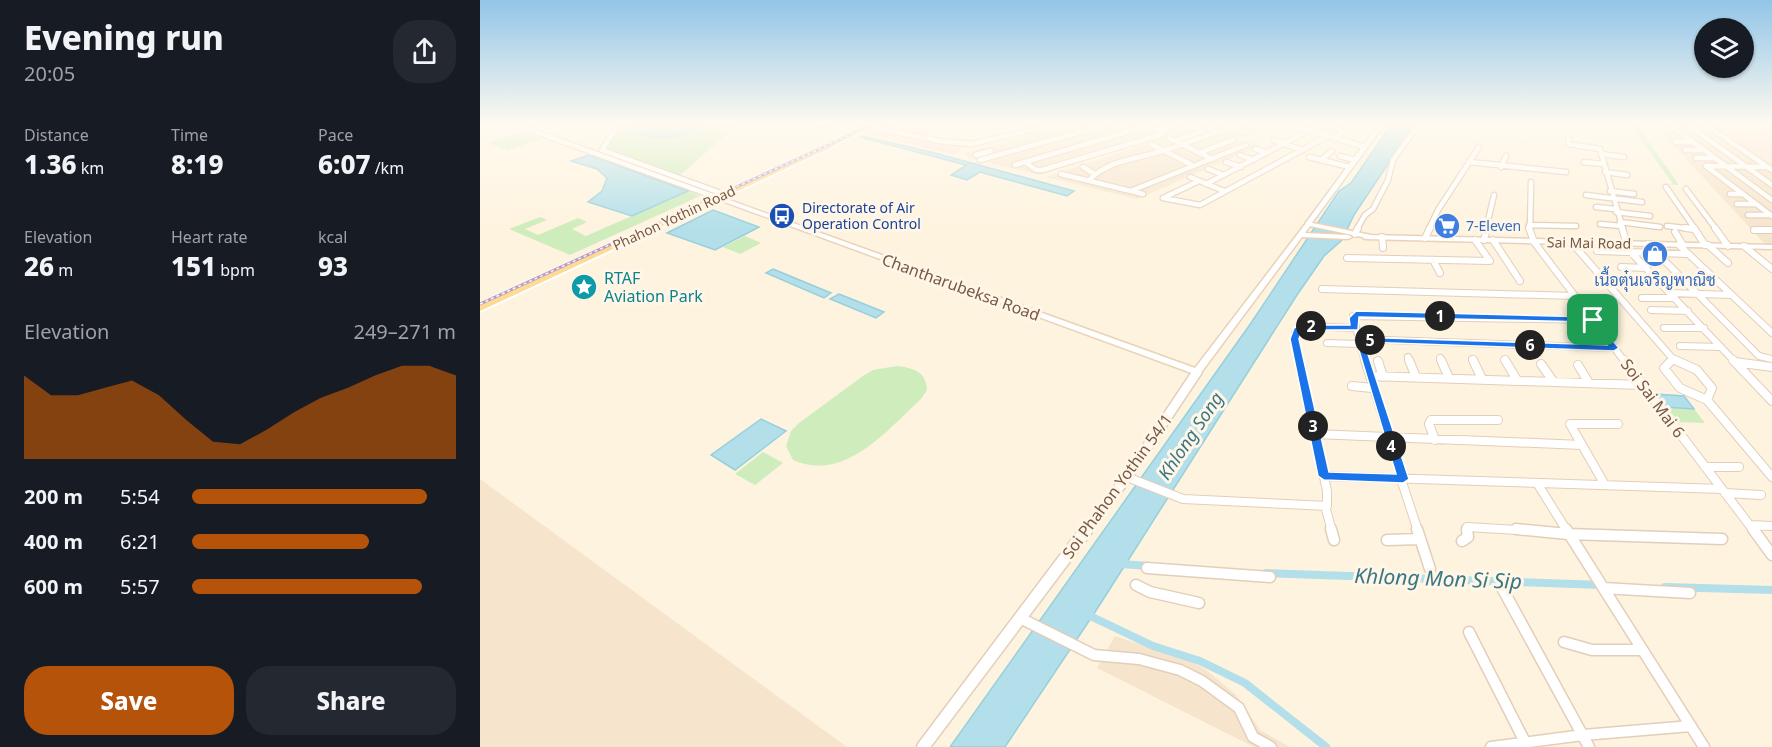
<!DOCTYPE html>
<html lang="en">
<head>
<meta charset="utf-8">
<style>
	:root { --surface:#171b24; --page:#242831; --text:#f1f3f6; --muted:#9ea1a6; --accent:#b45309 }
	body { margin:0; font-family:"Noto Sans",Sarabun,sans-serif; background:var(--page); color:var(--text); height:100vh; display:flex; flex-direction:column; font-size:22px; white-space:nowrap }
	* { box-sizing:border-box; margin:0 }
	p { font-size:20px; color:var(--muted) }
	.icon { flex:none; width:33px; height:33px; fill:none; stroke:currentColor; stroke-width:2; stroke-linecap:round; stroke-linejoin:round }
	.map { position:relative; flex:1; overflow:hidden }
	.panel { display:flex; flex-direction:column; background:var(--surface); width:480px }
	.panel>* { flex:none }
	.fabs { position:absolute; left:1214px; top:18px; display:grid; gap:12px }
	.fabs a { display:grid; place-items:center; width:60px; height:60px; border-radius:50%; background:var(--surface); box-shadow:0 2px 4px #0004; font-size:30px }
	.pin { position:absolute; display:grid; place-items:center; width:51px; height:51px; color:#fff; margin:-26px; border-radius:12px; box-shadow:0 3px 9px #0006 }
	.km { position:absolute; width:30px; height:30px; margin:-15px; border-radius:50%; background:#222; color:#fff; font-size:16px; line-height:30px; text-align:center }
	.round { display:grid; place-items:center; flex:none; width:63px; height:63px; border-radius:24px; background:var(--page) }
	.overview { display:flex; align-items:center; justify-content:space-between; height:102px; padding:0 24px }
	h1 { font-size:33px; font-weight:800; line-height:45px }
	.metrics { display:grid; grid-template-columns:repeat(3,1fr); gap:9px; height:102px; padding:6px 24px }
	.metrics div { display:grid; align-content:center }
	.metrics b { font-size:26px; font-weight:800 }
	.metrics small { font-size:16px; font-weight:400 }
	.metrics p { font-size:16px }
	.chart { height:168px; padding:12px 24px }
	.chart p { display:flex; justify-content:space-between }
	.chart svg { width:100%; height:108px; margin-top:6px; fill:var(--accent); opacity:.7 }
	.primary-button { display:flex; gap:12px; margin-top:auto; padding:12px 24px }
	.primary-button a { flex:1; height:69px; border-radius:24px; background:var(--accent); color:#fff; font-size:24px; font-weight:800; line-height:69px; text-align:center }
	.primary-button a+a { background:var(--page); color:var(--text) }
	ul { padding:0 24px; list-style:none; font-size:20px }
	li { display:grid; grid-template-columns:96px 72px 1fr; align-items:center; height:45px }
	li i { height:15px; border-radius:8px; background:var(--accent) }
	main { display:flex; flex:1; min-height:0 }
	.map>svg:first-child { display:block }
	.residential { fill:#f6e5cc }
	.commercial { fill:#ffe0d2 }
	.green { fill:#ceecbc }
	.water { fill:#b2dfe9; stroke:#97cfdc; stroke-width:1.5 }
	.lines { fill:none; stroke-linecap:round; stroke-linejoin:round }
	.canal { stroke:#b2dfe9; stroke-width:8 }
	.minor-far3-casing { stroke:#e3ceba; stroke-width:7 }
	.minor-far2-casing { stroke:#e3ceba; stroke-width:8 }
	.minor-far1-casing { stroke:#e3ceba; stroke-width:10 }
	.minor-casing { stroke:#e3ceba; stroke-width:13 }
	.tertiary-far2-casing { stroke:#e3ceba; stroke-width:8 }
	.tertiary-far1-casing { stroke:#e3ceba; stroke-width:12 }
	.tertiary-casing { stroke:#e3ceba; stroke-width:15 }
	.secondary-casing { stroke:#ead2b9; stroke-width:3 }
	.primary-casing { stroke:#fff; stroke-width:4 }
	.minor-far3 { stroke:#fff; stroke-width:4.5 }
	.minor-far2 { stroke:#fff; stroke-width:6 }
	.minor-far1 { stroke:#fff; stroke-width:8 }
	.minor { stroke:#fff; stroke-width:10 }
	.tertiary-far2 { stroke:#fff; stroke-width:5 }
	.tertiary-far1 { stroke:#fff; stroke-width:9 }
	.tertiary { stroke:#fff; stroke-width:12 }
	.secondary { fill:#fff; fill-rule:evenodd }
	.primary { fill:#ffda95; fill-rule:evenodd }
	.rail-casing { stroke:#b59dc7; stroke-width:3 }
	.rail { stroke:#fff6e7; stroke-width:1.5; stroke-dasharray:3; stroke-linecap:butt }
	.route { fill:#1a73e8; stroke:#fff; stroke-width:1.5; fill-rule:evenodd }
	.labels { text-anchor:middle; stroke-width:6; stroke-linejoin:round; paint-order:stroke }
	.far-transit-label { font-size:14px; fill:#164399; stroke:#fff6e7; text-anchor:start }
	.far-street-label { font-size:14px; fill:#765844; stroke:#fff6e7 }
	.far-shop-label { font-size:14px; fill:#366cbe; stroke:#fff6e7; text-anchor:start }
	.culture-label { font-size:16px; fill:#0d838f; stroke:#fff6e7; text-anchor:start }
	.shop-label { font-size:16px; fill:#366cbe; stroke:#fff6e7 }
	.street-label { font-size:16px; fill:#765844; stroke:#fff6e7 }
	.water-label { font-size:18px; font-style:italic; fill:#3a7785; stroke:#fff6e7 }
	.near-water-label { font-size:21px; font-style:italic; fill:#3a7785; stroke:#fff6e7 }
</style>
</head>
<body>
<main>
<section class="panel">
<div class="overview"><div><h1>Evening run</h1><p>20:05</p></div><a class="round"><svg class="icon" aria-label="share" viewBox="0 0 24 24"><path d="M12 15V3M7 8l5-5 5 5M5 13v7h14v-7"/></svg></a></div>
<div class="metrics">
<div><p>Distance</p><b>1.36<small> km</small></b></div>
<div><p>Time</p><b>8:19</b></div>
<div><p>Pace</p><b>6:07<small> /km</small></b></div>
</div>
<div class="metrics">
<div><p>Elevation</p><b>26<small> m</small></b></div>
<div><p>Heart rate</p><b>151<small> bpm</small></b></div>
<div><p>kcal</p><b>93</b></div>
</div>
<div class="chart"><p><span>Elevation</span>249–271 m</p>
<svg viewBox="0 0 160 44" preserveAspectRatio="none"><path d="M0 44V10L10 18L20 18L30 15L40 12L50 18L60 28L70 37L80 38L90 32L100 25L110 19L120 15L130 10L140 6L150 6L160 10V44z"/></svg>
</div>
<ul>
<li><b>200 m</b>5:54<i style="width:89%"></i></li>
<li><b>400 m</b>6:21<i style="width:67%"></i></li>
<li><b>600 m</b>5:57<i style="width:87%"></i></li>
</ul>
<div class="primary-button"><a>Save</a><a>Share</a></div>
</section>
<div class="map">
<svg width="1292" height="747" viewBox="0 0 1292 747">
	<rect width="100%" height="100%" fill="#fef3de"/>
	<path class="residential" d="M591 125H719L561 175 488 158 485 153Z
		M723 125H790L756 139 780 146 657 199 566 177Z
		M1236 125 1292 163V245H1286L1175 126Z
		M0 479 26 498 367 747H0Z
		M635 636 712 662 725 669 756 695 780 730 810 747H774L617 668Z"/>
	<path class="commercial" d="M398 125H461L446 136 485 144 475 155 387 134Z
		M1292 125V163L1236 125Z"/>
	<path class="green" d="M138 125H257L198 177 122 150Z
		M1151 126H1158L1199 185 1186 184H1193Z
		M45 131 61 139 28 150 8 143Z
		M209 191 220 196 90 255 29 229 60 217 67 220 45 229 58 235 98 218 107 222 92 229 106 236Z
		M265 236 281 243 260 254 243 247Z
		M417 366C433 368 446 371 447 390L441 399C407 430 365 483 313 460L306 446 311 431 319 423 383 376 393 370Z
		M1184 407 1214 409 1225 423 1196 422Z
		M283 452 303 463 275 485 255 474Z"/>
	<path class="water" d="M157 125H220C204 140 174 141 156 131Z
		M911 125H934L874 215 862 240 844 256 817 295 619 606 525 747H470L771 323 859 191 871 183Z
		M382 136 455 153 594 191 587 196 500 172 487 180 471 175 486 165 380 137Z
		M109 155 208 191 152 216 108 202 122 191 127 178 117 169 91 161Z
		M233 210 279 227 235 250 187 233Z
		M293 269 351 293 344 298 286 273Z
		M359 294 404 312 396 318 350 299Z
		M1175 394 1204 396 1214 409 1184 407Z
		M281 419 306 431 255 470 231 455Z"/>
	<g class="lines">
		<path class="canal" d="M639 564 671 566
			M786 573 1123 585
			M1185 587 1292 590
			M604 613 673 646 720 661 765 683 846 747"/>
		<g class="minor-far3-casing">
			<path id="minor-far3" d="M37 125 230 195
				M138 125 122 150 238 192
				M779 125 783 127
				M811 125 885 147
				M848 125 864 132 855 139
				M1190 125 1292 200
				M1208 125 1292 185
				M1226 125 1292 170
				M387 126 460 141 491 144 574 125
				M753 127 768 133
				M832 129 847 125
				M680 130 696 125
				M1088 133 1089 144 1120 149 1143 229
				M689 138 732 159
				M793 140 823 150
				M695 141 723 131
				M1195 142H1213
				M671 144 714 166
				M775 149 787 153
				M1205 150H1223
				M719 153 753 140
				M1121 154 1144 157
				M496 155 511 151
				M760 155 774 160
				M860 156 875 160
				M829 157 870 167
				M1216 158H1234
				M500 160 625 125
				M841 160 852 151
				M545 162 556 170H562L683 134 671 126
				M746 162 761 167
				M989 162 1086 172
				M1104 162 1123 164
				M535 165 671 125
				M1226 166 1292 216
				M1227 166 1287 167
				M603 167 613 173
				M1021 167 1026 156
				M728 169 744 175
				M1125 172 1147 175
				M581 174 663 194
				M710 177 744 191
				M609 180C630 159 658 159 686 150 710 142 733 133 757 125
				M726 184 828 131
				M1186 187 1215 229
				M1206 189 1236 229
				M653 190 766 145
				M1130 191 1154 194
				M1250 194H1263
				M1106 195 1162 202
				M683 198 720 205 846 137
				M683 198 719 181
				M1257 204H1276
				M1116 207 1135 209
				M1136 212 1170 216
				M1268 215H1291
				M1140 222 1180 227
				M1120 224 1141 226
				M1049 225 1096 226
				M1187 226 1214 229
				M877 229 885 215 893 209 908 180 913 160 938 125
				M949 229 958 210 999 147
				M1006 229 1014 195
				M1050 229 1051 182"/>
		</g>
		<g class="minor-far2-casing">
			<path id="minor-far2" d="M1049 228 1054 242 1145 362
				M1142 228 1147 244
				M1205 228 1214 229
				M1214 228 1225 245
				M1235 228 1248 246
				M1274 230H1292
				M1195 232 1203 245
				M875 234 878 228
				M902 237 903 248
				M945 238 950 228
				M1004 240 1007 228
				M1013 240 1040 281
				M1092 243 1193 359 1199 362
				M1143 244 1255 362
				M1168 244 1279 356 1292 359
				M1199 245 1292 333
				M1228 245 1248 263
				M1264 246 1292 269
				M1117 251 1208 254
				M867 258 1010 261 995 240
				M953 260 960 273
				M1141 267 1167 268
				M1151 282H1181
				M842 289 1095 296
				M1191 293 1251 295
				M1162 298H1195
				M1171 310 1208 311
				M1184 328H1224
				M878 339 1134 348
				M847 343 879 344
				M1200 346 1241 347
				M928 357 930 362
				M960 358 962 362
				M992 359 993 362
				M819 362 815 333 824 326 875 328
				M885 362 873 316 1113 320
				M1190 362 1193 359"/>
		</g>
		<g class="minor-far1-casing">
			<path id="minor-far1" d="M885 360 923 479
				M929 360 936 377
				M961 360 969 378
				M993 360 1002 379
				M1025 360 1037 380
				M1144 360 1274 531
				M1192 360 1184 368 1200 388 1227 400 1292 477
				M1195 360 1217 370 1232 388 1227 400
				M1253 360 1292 401
				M898 361 903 377
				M1255 362 1292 367
				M1061 364 1073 381
				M1098 365 1109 383
				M891 376 1162 385
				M872 386 892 388
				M835 434 1102 445
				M955 440 949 424 951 420H1018
				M1225 467H1259
				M844 476 1242 489
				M647 477 703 499 847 506V491L819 360
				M921 479 938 531
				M1057 483 1087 531
				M1125 485 1090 424H1138
				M1245 493 1281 495
				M845 506 852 531
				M1270 525 1292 526
				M987 531V527L1053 531"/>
		</g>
		<g class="minor-casing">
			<path id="minor" d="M851 529 854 540
				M937 529 950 569
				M1036 529 1088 534 1242 539
				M1086 529 1224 747
				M1273 529 1292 555
				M907 540 940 539
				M982 541 988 537 987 529
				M667 568 790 577
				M656 585 670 592 719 603
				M1021 586 1109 747
				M1123 588 1210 593
				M540 618 614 655 659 659 700 670 722 681 759 708 773 737 791 747
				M989 632 1045 742
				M1084 642 1112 650H1162
				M1011 747 1103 735 1211 726"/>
		</g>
		<g class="tertiary-far2-casing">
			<path id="tertiary-far2" d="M828 224 901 125"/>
		</g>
		<g class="tertiary-far1-casing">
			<path id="tertiary-far1" d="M606 531 647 477 717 372"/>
		</g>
		<g class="tertiary-casing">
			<path id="tertiary" d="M443 747 607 529"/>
		</g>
		<g class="secondary-casing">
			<path id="secondary" d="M230 193 715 368 826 223 828 222 891 235 1292 245V249L885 239 882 237 830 226 825 233 868 235 872 237 868 239 822 237 720 374 717 375 228 196 227 195Z"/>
		</g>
		<g class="primary-casing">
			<path id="primary" d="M340 125H376L332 130 329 128Z
				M382 125H390L348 149 0 311V304L344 147Z"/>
		</g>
		<use href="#minor-far3" class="minor-far3"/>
		<use href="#minor-far2" class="minor-far2"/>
		<use href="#minor-far1" class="minor-far1"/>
		<use href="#minor" class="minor"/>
		<use href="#tertiary-far2" class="tertiary-far2"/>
		<use href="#tertiary-far1" class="tertiary-far1"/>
		<use href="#tertiary" class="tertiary"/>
		<use href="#secondary" class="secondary"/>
		<use href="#primary" class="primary"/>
		<g class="rail-casing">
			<path id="rail" d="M0 304 392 125"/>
		</g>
		<use href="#rail" class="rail"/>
	</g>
	<linearGradient id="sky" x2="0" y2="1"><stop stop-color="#92c5e8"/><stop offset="0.54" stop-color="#fffaf0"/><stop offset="1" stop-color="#fffaf0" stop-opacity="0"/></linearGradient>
	<rect width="1292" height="230" fill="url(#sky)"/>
	<path class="route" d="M876 311 1113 317 1139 348 1134 351 884 342 929 479 923 483 844 480 838 476 810 339 814 328 819 325H870L869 318ZM879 317 1110 322 1127 345 875 337 916 474 849 472 819 339 822 330H878Z"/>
	<defs>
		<g id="bus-disc" transform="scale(1.35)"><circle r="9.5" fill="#1a4fb4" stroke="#fff6e7"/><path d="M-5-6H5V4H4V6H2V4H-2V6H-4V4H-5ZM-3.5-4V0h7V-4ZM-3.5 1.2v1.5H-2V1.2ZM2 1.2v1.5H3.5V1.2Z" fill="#fff"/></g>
		<g id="supermarket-disc" transform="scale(1.35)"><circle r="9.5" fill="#3f7fe0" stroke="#fff6e7"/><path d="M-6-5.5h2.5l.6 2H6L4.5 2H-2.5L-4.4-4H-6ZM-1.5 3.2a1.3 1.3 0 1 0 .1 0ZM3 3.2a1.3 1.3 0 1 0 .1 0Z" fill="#fff"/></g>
		<g id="shop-disc" transform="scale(1.35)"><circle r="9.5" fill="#3f7fe0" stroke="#fff6e7"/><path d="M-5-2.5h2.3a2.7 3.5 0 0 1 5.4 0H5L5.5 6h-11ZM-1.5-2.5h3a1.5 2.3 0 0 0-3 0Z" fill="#fff"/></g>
		<g id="sight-disc" transform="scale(1.35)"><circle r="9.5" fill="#0f9aa8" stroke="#fff6e7"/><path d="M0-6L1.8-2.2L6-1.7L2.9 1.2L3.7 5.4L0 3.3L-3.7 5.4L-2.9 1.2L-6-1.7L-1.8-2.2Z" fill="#fff"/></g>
	</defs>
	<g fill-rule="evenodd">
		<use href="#bus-disc" x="302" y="216"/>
		<use href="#supermarket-disc" x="967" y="226"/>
		<use href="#shop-disc" x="1175" y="254"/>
		<use href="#sight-disc" x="104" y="287"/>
	</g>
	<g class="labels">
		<g class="far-transit-label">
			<text x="322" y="213">Directorate of Air<tspan x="322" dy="16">Operation Control</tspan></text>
		</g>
		<g class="far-street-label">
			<text transform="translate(194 218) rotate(-25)" y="5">Phahon Yothin Road</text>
			<text transform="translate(1109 243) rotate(1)" y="5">Sai Mai Road</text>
		</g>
		<g class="far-shop-label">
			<text x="986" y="231">7-Eleven</text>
		</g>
		<g class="culture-label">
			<text x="124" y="284">RTAF<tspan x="124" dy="18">Aviation Park</tspan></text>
		</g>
		<g class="shop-label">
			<text x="1175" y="286">เนื้อตุ๋นเจริญพาณิช</text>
		</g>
		<g class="street-label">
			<text transform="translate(481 287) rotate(20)" y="6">Chantharubeksa Road</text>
			<text transform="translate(1173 398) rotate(53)" y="6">Soi Sai Mai 6</text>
			<text transform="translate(637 486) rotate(-54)" y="6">Soi Phahon Yothin 54/1</text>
		</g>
		<g class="water-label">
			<text transform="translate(711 436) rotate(-56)" y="6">Khlong Song</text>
		</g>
		<g class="near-water-label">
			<text transform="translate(958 579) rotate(2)" y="7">Khlong Mon Si Sip</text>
		</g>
	</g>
</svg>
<div class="fabs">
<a><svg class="icon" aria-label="layers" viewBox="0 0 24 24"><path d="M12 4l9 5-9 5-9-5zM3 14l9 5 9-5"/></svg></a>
</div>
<div class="pin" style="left:1113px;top:320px;background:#1e9e55"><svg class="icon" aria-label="arrive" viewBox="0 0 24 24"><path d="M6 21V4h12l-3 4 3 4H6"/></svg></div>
<b class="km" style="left:960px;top:316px">1</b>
<b class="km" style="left:831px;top:326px">2</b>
<b class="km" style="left:833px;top:426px">3</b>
<b class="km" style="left:911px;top:446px">4</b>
<b class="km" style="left:890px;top:340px">5</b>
<b class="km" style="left:1050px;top:345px">6</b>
</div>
</main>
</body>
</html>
